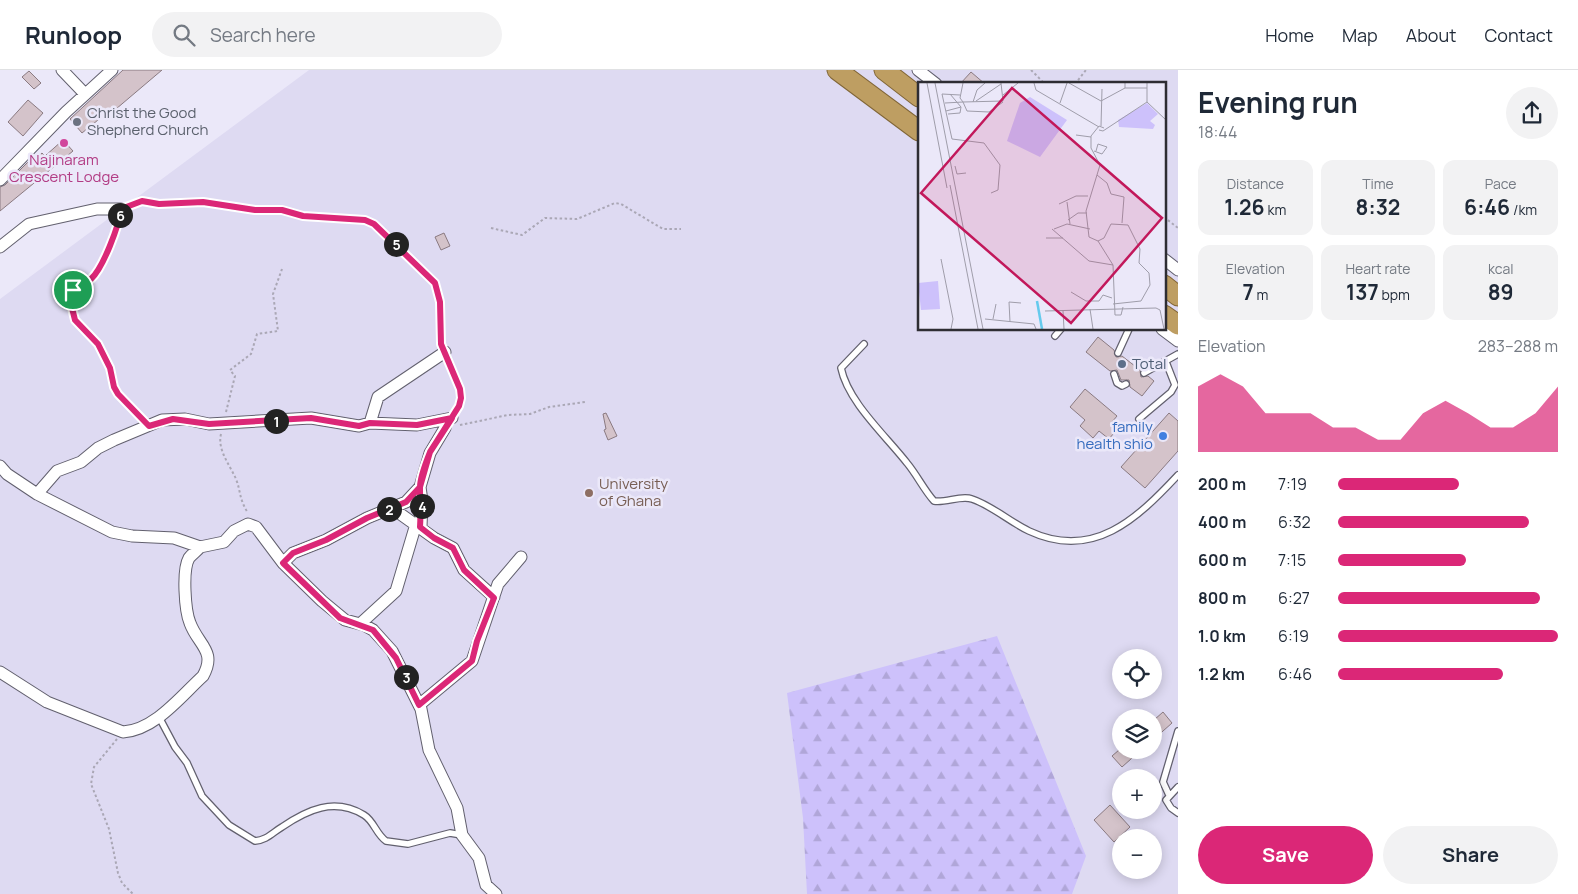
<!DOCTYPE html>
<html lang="en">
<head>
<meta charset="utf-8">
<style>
	:root { --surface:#fff; --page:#f2f2f3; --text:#1f2937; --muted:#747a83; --line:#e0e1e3; --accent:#db2777 }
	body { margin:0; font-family:Manrope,sans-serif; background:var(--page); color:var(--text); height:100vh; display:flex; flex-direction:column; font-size:19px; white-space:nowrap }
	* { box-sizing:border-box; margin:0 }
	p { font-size:16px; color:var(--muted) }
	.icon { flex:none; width:28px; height:28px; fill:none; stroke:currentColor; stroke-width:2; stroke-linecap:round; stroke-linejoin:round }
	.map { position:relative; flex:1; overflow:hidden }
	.sheet { display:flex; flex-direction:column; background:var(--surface); width:400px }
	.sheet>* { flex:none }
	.buttons { position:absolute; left:1112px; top:579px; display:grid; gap:10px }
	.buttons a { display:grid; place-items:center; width:50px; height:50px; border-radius:50%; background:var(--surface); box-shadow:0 2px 12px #0003; font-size:25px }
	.pin { position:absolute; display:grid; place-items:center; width:42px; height:42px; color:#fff; margin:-21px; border:2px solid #fff; border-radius:50%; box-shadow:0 1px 5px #0007 }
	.km { position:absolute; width:25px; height:25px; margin:-12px; border-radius:50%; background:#222; color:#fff; font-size:14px; line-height:25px; text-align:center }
	.round { display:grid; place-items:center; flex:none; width:52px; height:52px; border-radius:26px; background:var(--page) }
	.headline { display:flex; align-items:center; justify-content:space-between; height:85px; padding:0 20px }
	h1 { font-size:28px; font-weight:700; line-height:38px }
	.stats { display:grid; grid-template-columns:repeat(3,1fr); gap:8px; height:85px; padding:5px 20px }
	.stats div { display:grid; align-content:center; border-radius:12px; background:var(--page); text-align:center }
	.stats b { font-size:21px; font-weight:700 }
	.stats small { font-size:14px; font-weight:400 }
	.stats p { font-size:14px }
	.chart { height:140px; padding:10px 20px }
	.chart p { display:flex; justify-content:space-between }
	.chart svg { width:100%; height:90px; margin-top:5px; fill:var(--accent); opacity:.7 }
	.cta { display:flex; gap:10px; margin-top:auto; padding:10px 20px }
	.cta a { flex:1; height:58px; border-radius:30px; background:var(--accent); color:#fff; font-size:20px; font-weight:700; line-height:58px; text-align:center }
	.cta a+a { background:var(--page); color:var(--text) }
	ul { padding:0 20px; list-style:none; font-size:16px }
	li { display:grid; grid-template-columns:80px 60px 1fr; align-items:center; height:38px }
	li i { height:12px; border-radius:6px; background:var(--accent) }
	header { display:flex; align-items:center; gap:30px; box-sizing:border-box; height:70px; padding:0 25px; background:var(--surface); border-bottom:1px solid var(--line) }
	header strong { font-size:24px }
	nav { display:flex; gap:28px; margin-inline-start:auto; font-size:18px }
	.search { width:350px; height:45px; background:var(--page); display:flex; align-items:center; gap:12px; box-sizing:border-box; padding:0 18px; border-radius:28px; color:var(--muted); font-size:19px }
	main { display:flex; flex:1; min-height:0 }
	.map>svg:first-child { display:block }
	.built { fill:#dedaf2; fill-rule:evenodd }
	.forest { fill:url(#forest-firs) }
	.building { fill:#d4c3ca; stroke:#8a7a81 }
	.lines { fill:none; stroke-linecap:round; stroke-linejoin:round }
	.service-casing { stroke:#62606e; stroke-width:8 }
	.minor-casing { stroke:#62606e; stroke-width:13 }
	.trunk-casing { stroke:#816638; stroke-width:21 }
	.path { stroke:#aaa7b5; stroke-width:2; stroke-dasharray:2.5 2.5; stroke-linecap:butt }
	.service { stroke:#fff; stroke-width:5.5 }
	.minor { stroke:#fff; stroke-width:11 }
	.trunk { stroke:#be9e62; stroke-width:19 }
	.route-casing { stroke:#fff; stroke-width:10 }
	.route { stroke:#db2777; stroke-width:6 }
	.worship-dot { fill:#6b7280; stroke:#ebe8f9; stroke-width:2 }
	.hotel-dot { fill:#d1479c; stroke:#ebe8f9; stroke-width:2 }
	.service-dot { fill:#5c6f8a; stroke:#ebe8f9; stroke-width:2 }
	.shop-dot { fill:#3f7fe0; stroke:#ebe8f9; stroke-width:2 }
	.education-dot { fill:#8d6e63; stroke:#ebe8f9; stroke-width:2 }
	.labels { text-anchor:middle; stroke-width:5; stroke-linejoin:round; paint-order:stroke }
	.worship-label { font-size:15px; fill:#5b616d; stroke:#ebe8f9; text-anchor:start }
	.hotel-label { font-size:15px; fill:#b23c85; stroke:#ebe8f9 }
	.service-label { font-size:15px; fill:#4e5e75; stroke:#ebe8f9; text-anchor:start }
	.shop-label { font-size:15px; fill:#366cbe; stroke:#ebe8f9; text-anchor:end }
	.education-label { font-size:15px; fill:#785e54; stroke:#ebe8f9; text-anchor:start }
	.inset-river { fill:none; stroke:#65caed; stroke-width:2.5 }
	.inset-road { fill:none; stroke:#9f9daa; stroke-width:1 }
	.view { fill:#c2185b; fill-opacity:0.15; stroke:#c2185b; stroke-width:2.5 }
	.inset-edge { fill:none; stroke:#2e2d33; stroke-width:2.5 }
</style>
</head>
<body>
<header>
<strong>Runloop</strong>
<div class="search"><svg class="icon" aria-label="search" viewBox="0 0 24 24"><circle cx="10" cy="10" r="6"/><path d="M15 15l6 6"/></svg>Search here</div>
<nav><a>Home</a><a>Map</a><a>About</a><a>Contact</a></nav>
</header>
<main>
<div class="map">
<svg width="1178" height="824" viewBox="0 0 1178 824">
	<defs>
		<pattern id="forest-firs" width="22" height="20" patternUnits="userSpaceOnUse" patternTransform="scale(1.25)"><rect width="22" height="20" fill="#cdc1fb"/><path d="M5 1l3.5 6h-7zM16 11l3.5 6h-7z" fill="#b0a6d8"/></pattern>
	</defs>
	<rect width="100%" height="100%" fill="#ebe8f9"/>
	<path class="built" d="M309 0H1178V824H0V229ZM919 14H1164V259H919ZM1121 588H1154V620H1121ZM1121 648H1154V680H1121ZM1121 708H1154V740H1121ZM1121 768H1154V800H1121Z"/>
	<path class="forest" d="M997 566 1086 786 1072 824H807L803 748 787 623Z"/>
	<path class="building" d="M123 0H162L116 39 114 37 82 63 70 49Z
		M29 1 41 13 34 19 22 7Z
		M971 2 985 14H960Z
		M28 30 43 43 23 66 8 52Z
		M63 70 73 81 0 141V117L5 115 31 89 33 91 42 83 45 86Z
		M444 163 450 176 441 180 435 167Z
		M1098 267 1114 280 1116 287 1122 286 1140 300 1141 307 1148 306 1154 311 1142 326 1130 317 1129 310H1121L1117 300 1110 301 1086 282Z
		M1085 319 1117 346 1112 352 1118 358 1109 369 1099 361 1093 368 1080 356 1085 350 1070 337Z
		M606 343 617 366 608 370 604 360 606 359 603 344Z
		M1169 343 1178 351V381L1145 418 1121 397Z
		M1163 642 1172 653 1154 669V650Z
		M1119 680H1141L1122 697 1112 686Z
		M1110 735 1130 757 1114 772 1094 750Z"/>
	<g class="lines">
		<g class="service-casing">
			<path id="service" d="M1055 266 1061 259
				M864 274 841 298C848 332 886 366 907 393 917 405 924 420 934 431 946 433 961 425 972 429 991 435 1010 452 1029 461 1093 491 1137 449 1178 405
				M1118 283 1129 259
				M1144 303 1178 284
				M1114 304 1117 313 1122 316 1126 314
				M1139 349 1171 322 1175 315 1166 292
				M159 647 175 677 187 693 202 726 229 755 255 771C267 770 272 763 282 757 307 740 334 727 364 745 374 751 376 764 386 771L408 774 450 763 462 765
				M1178 717 1166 730 1171 738 1178 743
				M1169 725 1163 712 1178 661"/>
		</g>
		<g class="minor-casing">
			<path id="minor" d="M62 0 85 24
				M918 0 936 14
				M0 110 66 42 112 0
				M0 177 29 154 97 139H121
				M1164 189 1178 200
				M1162 259 1178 271
				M370 353 378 327 445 282
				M0 396 7 404 37 424 112 462 132 466 174 468 200 477 224 472 234 461 248 454 256 457 283 493 322 531 345 550 364 555 373 560 392 581 421 639 429 680 457 738 462 765 479 788 486 815 496 824
				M420 417 422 431 421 457
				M37 424 57 401 81 392 98 378 114 370 162 350 185 349 209 354 311 348 359 356 370 353 417 355 452 348
				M392 438 434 468 453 478 464 500 494 527
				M283 493 293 483 326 470 367 448 406 432 420 417 430 383 445 358
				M360 554 396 521 416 454
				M0 602 47 632 123 662C155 660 181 626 203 606 217 581 198 575 190 553 185 541 182 500 189 488 192 484 197 481 200 477
				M419 635 472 591 498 514 521 487"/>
		</g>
		<g class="trunk-casing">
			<path id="trunk" d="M837 0 919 61
				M884 0 919 27
				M1164 215 1178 226
				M1164 245 1178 255"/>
		</g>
		<path class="path" d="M1031 0 1045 14
			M1075 14 1086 0
			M129 136 142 131 159 134 203 132 255 140H282L303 146 365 150 381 160 435 213 440 232 441 274
			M1164 147 1178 158
			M120 150C113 167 106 188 95 203 89 214 74 215 69 226L75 250 98 274 110 298 114 317 118 324 141 348
			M491 158 522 165 545 148 577 149 615 133 621 134 663 159H681
			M449 292C455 307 466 323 457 339
			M226 342 235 306 230 300 251 284 257 264 278 261 273 224 282 199
			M460 355 508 345 530 344 549 337 585 332
			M221 364C217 380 230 395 236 409 241 422 239 429 248 443
			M117 669 94 697 91 714 109 759 118 803 122 813 133 824"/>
		<use href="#service" class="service"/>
		<use href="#minor" class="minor"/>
		<use href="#trunk" class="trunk"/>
	</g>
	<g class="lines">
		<g class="route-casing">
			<path id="route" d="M73 220 69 226 75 250 98 274 110 298 114 317 118 324 149 356 173 349 209 354 311 348 359 356 370 353 417 355 452 348 430 382 420 417 406 432 367 448 326 470 293 483 283 493 340 548 373 560 396 588 419 635 472 591 477 571 494 528 464 500 453 478 434 468 420 457C421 444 420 431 420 417 420 407 426 392 430 382L459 336 461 328 460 319 441 274 440 232 435 213 374 154 365 150 303 146 282 140H255L203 132 159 134 142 131 121 139C119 156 103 198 91 209 86 214 79 216 73 220"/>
		</g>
		<use href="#route" class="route"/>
	</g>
	<circle class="worship-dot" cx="77" cy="52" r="5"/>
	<circle class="hotel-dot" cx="64" cy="73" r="5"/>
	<circle class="service-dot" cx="1122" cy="294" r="5"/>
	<circle class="shop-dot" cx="1163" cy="366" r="5"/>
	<circle class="education-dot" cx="589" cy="423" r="5"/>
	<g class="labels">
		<g class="worship-label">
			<text x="87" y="48">Christ the Good<tspan x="87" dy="17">Shepherd Church</tspan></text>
		</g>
		<g class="hotel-label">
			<text x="64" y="95">Najinaram<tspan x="64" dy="17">Crescent Lodge</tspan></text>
		</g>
		<g class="service-label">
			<text x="1132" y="299">Total</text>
		</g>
		<g class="shop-label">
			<text x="1153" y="362">family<tspan x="1153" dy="17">health shio</tspan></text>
		</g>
		<g class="education-label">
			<text x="599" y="419">University<tspan x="599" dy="17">of Ghana</tspan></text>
		</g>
	</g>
	<g transform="translate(918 12)">
		<rect width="248" height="248" fill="#ebe8f9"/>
		<path d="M112 15 149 38 122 75 89 59 102 21ZM229 21 240 32 232 39 237 43 235 47 201 45 200 38Z" fill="#cdc1fb"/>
		<path d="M20 199 22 227 3 228 0 201Z" fill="#cdc1fb"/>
		<path class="inset-river" d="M119 219 124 247"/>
		<path class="inset-road" d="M9 1 29 106M17 1 65 247M45 1 42 16 45 20 85 19 83 1M116 1 118 8 181 45M151 1 183 19 207 6V1M207 6H229M24 12 34 57 66 61 82 83 80 108 73 111M24 12 42 13M85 13 100 1M58 19 83 2M55 20 59 8 67 1M229 20 248 38M229 20V1M27 21 45 20 49 29 71 30 85 20M142 21 149 1M28 29 43 25 32 12M30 32 42 31 43 25M183 44 184 7M186 46 181 44 173 54V66L182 83 168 129 171 155 180 159 195 183 197 233H203L205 225M181 48 185 49 229 20M158 53 173 55M176 69 184 72 189 65 180 62 178 69M37 84 39 92 48 91M179 93 189 101 193 112 206 115 204 141M32 103 60 247M149 120 152 142M141 122 158 114H170M150 138 160 131H169M134 147 171 179 195 183M136 147 149 142 172 147M128 156H145M180 159 186 156 193 142 210 143 222 167 221 181 231 191 232 203 223 219 195 222M23 177 35 237 33 247M153 210 168 219H181L185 213 194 216M172 227 175 247M127 229 238 226 242 228 246 247M145 229 146 247M67 237 116 242 118 247M75 237 78 222M92 240 91 220 103 221"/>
		<path class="view" d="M94 6 244 136 153 241 3 111Z"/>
		<rect width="248" height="248" class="inset-edge"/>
	</g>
</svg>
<div class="buttons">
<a><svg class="icon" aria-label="locate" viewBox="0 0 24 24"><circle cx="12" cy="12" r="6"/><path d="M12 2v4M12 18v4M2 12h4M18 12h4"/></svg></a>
<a><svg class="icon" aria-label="layers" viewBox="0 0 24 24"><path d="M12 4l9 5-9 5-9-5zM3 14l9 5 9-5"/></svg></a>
<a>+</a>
<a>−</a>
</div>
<div class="pin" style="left:73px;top:220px;background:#1e9e55"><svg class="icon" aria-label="arrive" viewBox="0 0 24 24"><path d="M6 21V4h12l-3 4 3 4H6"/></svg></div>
<b class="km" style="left:276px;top:351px">1</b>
<b class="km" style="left:389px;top:439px">2</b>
<b class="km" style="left:406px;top:607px">3</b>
<b class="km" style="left:422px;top:436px">4</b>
<b class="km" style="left:396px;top:174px">5</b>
<b class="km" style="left:120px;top:145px">6</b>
</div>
<section class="sheet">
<div class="headline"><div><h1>Evening run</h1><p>18:44</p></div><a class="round"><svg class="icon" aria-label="share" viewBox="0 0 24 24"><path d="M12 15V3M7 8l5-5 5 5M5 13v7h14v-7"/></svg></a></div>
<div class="stats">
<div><p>Distance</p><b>1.26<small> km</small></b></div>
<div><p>Time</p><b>8:32</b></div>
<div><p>Pace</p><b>6:46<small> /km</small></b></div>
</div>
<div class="stats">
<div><p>Elevation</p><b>7<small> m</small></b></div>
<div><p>Heart rate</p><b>137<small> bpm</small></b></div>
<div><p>kcal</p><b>89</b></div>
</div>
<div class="chart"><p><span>Elevation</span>283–288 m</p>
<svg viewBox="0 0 160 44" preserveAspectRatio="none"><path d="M0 44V12L10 6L20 12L30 25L40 25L50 25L60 32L70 32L80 38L90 38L100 25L110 19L120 25L130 32L140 32L150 25L160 12V44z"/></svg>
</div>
<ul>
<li><b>200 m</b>7:19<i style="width:55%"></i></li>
<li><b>400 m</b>6:32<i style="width:87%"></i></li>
<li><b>600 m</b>7:15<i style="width:58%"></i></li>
<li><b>800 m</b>6:27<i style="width:92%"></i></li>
<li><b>1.0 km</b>6:19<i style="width:100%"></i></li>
<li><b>1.2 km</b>6:46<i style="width:75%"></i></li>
</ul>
<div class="cta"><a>Save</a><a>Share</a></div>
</section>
</main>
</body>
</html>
